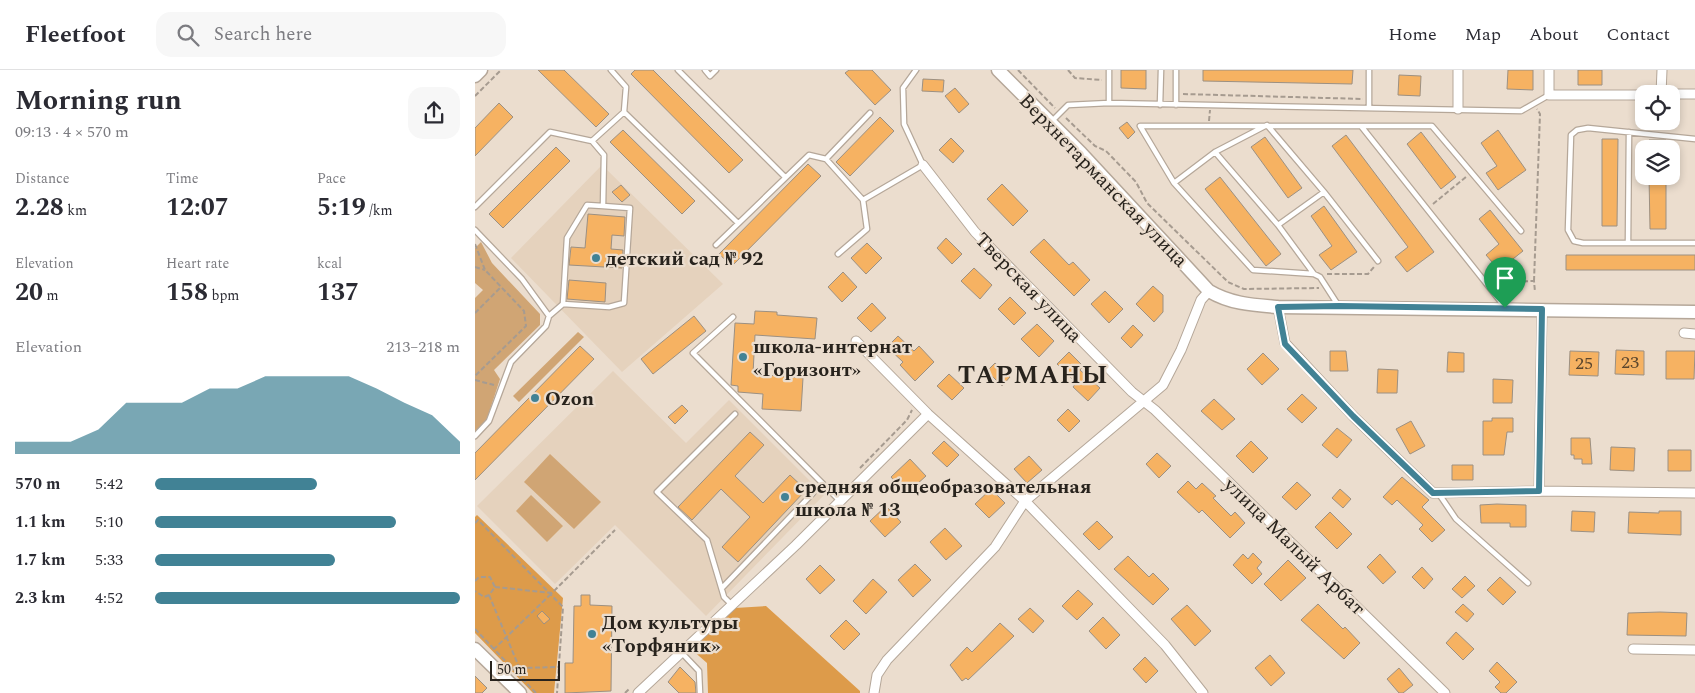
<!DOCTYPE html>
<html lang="en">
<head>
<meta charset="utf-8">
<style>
	:root { --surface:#fff; --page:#f7f7f7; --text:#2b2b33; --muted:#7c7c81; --line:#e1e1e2; --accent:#418295 }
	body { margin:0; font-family:Spectral,serif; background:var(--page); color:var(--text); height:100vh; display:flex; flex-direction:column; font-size:19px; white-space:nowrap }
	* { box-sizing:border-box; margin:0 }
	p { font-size:16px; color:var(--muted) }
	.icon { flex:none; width:28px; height:28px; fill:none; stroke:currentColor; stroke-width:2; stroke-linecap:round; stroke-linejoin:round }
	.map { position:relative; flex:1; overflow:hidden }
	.sheet { display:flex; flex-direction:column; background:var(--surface); width:475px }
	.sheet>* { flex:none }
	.fabs { position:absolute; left:1160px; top:15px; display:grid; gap:10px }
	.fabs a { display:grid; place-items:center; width:45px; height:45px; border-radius:10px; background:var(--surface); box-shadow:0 2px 8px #0003; font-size:25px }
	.scale { position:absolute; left:15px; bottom:12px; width:70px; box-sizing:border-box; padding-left:5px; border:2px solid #28231d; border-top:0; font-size:14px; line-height:18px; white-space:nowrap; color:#28231d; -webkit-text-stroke:4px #ebddce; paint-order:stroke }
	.pin { position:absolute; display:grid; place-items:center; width:42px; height:42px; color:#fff; margin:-51px -21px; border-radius:50% 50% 50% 0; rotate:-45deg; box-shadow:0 0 5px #0007 }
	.pin .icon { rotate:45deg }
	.round { display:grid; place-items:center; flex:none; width:52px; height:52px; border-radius:15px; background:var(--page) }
	.overview { display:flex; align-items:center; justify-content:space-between; height:85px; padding:0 15px }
	h1 { font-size:28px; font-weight:700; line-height:38px }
	.figures { display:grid; grid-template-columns:repeat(3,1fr); gap:8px; height:85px; padding:5px 15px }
	.figures div { display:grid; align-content:center }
	.figures b { font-size:25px; font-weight:700 }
	.figures small { font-size:14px; font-weight:400 }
	.figures p { font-size:14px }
	.chart { height:140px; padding:10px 15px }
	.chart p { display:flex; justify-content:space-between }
	.chart svg { width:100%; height:90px; margin-top:5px; fill:var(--accent); opacity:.7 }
	ul { padding:0 15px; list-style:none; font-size:16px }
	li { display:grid; grid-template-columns:80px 60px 1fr; align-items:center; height:38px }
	li i { height:12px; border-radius:6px; background:var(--accent) }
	header { display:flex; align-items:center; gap:30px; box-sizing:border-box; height:70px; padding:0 25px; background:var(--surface); border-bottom:1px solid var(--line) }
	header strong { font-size:24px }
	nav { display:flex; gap:28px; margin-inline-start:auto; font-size:18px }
	.search { width:350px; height:45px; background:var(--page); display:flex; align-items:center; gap:12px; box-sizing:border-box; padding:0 18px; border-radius:15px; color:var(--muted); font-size:19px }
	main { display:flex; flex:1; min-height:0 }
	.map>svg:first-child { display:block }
	.built { fill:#e5d2bd }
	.green { fill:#d0a574 }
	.forest { fill:#dd9b4a }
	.building { fill:#f6b262; stroke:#9c9082 }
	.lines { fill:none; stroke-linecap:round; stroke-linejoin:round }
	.lane-casing { stroke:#b5a799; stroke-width:7 }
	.street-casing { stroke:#b5a799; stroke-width:11 }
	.secondary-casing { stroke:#b5a799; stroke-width:15 }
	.path { stroke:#a69b90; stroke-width:2; stroke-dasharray:5 2.5; stroke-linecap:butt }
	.lane { stroke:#fff; stroke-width:4.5 }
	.street { stroke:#fff; stroke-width:9 }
	.secondary { stroke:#fff; stroke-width:12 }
	.route-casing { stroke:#fff; stroke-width:10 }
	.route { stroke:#418295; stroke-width:6 }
	.poi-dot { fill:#418295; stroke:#ebddce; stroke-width:2 }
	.labels { text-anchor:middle; stroke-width:4.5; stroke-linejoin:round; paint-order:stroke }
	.number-label { font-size:18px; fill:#5c472e }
	.street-label { font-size:20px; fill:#28231d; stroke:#ebddce }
	.poi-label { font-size:20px; font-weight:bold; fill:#28231d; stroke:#ebddce; text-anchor:start }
	.district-label { font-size:25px; font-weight:bold; letter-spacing:1px; fill:#28231d; stroke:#ebddce }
</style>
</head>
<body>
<header>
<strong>Fleetfoot</strong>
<div class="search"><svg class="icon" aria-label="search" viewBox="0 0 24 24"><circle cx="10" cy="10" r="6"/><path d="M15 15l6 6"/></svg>Search here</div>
<nav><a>Home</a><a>Map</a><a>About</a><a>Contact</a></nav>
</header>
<main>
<section class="sheet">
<div class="overview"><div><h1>Morning run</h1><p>09:13 · 4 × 570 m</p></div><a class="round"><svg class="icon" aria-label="share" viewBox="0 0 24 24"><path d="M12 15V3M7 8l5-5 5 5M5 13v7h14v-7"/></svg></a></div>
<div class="figures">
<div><p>Distance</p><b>2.28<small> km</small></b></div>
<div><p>Time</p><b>12:07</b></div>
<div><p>Pace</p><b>5:19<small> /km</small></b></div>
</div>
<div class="figures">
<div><p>Elevation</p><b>20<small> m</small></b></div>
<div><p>Heart rate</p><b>158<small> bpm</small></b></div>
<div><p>kcal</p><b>137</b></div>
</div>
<div class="chart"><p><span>Elevation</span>213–218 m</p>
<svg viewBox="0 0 160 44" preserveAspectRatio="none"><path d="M0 44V38L10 38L20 38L30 32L40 19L50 19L60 19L70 12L80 12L90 6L100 6L110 6L120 6L130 12L140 19L150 25L160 38V44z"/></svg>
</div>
<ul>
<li><b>570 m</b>5:42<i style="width:53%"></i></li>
<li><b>1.1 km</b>5:10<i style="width:79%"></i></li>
<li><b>1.7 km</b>5:33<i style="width:59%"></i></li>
<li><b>2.3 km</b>4:52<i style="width:100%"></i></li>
</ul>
</section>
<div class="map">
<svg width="1220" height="623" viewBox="0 0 1220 623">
	<rect width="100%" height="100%" fill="#ebddce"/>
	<path class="built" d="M127 95 248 214 147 302 36 188Z
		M138 301 211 373 254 330 349 425 231 546 140 455 80 514 2 436Z"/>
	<path class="green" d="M6 172 17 193 65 244V255L19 300 25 309 11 352 0 363V228L8 220 0 213V178Z
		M103 262 109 267 44 332 38 326Z
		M75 384 126 432 99 459 49 412Z
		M56 425 88 456 72 472 41 441Z"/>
	<path class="forest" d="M2 445 88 528 79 623H58L0 563V447Z
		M291 536 385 621V623H233L232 593 216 579 260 538Z"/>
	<path class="building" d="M63 0H89L134 44 121 57Z
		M160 0H178L268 90 254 103 156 4Z
		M374 0H397L416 20 400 35 370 3Z
		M646 0H671V19L646 18Z
		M728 0H878L877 14 728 11Z
		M1033 0H1058V20L1032 19Z
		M1103 0H1127V15H1103Z
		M924 5 946 6 945 26 923 25Z
		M448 9 469 10 468 22 447 21Z
		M480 18 494 34 484 43 470 26Z
		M24 33 38 47 0 86V58Z
		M405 47 419 61 375 106 361 92Z
		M652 52 660 62 653 69 644 58Z
		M148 60 220 131 207 144 135 72Z
		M1023 60 1051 100 1023 120 1011 103 1022 96 1006 73Z
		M946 62 981 107 966 119 932 74Z
		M871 65 959 182 932 202 920 187 933 177 857 76Z
		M790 67 827 118 813 128 776 77Z
		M476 68 489 81 478 93 464 80Z
		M1127 69H1143L1142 156H1127Z
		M1174 70H1191V79H1174Z
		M81 77 95 91 28 158 14 144Z
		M333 94 346 106 257 196 244 184Z
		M1174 106H1191V159H1175Z
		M745 107 806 184 791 196 730 119Z
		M527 114 553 141 538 156 512 129Z
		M146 115 155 125 147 132 137 122Z
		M849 136 882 182 856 200 844 185 857 176 836 146Z
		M1015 140 1048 181 1024 200 1011 185 1024 174 1004 149Z
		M113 144 150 147 149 166 137 165 136 179 148 180 147 198 94 195 96 177 110 178Z
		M471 168 487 184 477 194 462 178Z
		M569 169 594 195 598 192 615 210 599 226 555 182Z
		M392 173 407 188 391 204 376 188Z
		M1091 185H1220V200H1091Z
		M499 198 517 215 505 229 486 211Z
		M368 202 382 217 367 232 353 217Z
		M94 210 131 213 130 232 92 229Z
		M678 216 688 225V242L679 252 661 234Z
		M630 221 648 239 634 253 616 234Z
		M535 227 551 243 539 255 523 239Z
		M397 233 411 248 396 262 382 248Z
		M280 241 302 242V245L342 248 340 269 280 265 278 304 328 308 326 341 287 339 288 324 263 322V316L256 315 260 253 279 254Z
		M219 246 231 261 178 304 166 289Z
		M562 254 579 271 564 287 546 269Z
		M658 255 668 265 656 278 646 268Z
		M423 266 439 281 444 276 459 292 440 311 425 295 428 292 412 277Z
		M105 276 119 289 0 410V383Z
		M1141 280 1169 281V305L1140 304Z
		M855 281H871L873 301H855Z
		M1095 281 1124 282 1123 306 1094 305Z
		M1191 281H1220L1219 309H1191Z
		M594 282 608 296 605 300 625 318 613 331 598 317 601 313 582 294Z
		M973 282 989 283V302H972Z
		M788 283 804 299 787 315 772 299Z
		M520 293 535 307 527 316 512 301Z
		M903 299 923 300 922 323H902Z
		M474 304 489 318 477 330 462 316Z
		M1018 309 1038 310 1037 333H1018Z
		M827 324 842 338 827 353 812 339Z
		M739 329 760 349 747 360 726 341Z
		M207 335 213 341 200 354 193 347Z
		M593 339 605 351 594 362 582 350Z
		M1017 348H1038V362H1032L1029 385H1008V351H1017Z
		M936 351 950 376 935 384 921 359Z
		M862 358 877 370 862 388 847 375Z
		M275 362 289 375 260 406 288 433 315 405 331 420 263 492 247 477 275 447 246 419 217 450 203 437Z
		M1096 368H1115L1117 394H1107V389H1099V385H1096Z
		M469 371 484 385 472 397 457 383Z
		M776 371 793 388 778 403 761 386Z
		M1136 377 1160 378 1159 401 1135 400Z
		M1193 380H1216V401H1193Z
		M682 383 696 396 684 408 671 394Z
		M554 386 567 400 552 413 539 399Z
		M435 389 451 406 431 424 416 407Z
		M977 395H998V410H977Z
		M927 407 954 430 947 437 970 460 957 472 944 459 948 455 922 430 917 435 908 427Z
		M713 411 721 419 727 413 741 426 738 428 756 446 760 442 770 453 755 468 727 440 724 443 702 422Z
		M822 412 836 425 821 440 807 427Z
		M516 419 530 433 514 448 500 434Z
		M865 419 876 429 868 438 857 428Z
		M1022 434 1051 435V457H1035V453H1006L1005 435Z
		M411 436 426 452 410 467 395 451Z
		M1097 441 1120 442 1119 462 1096 461Z
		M1184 441H1206V465L1153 463 1154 442 1184 443Z
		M855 442 877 464 862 479 840 457Z
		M622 451 638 467 624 480 608 464Z
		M470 458 487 476 471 490 455 472Z
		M778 483 787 492 782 498 787 504 777 514 758 495 768 484 773 489Z
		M905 484 921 502 908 514 892 497Z
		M653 486 674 507 678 503 694 519 678 535 639 499Z
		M813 490 831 508 806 531 789 514Z
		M440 494 456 510 438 527 423 510Z
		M345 495 360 510 345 524 331 509Z
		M947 497 958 509 949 519 937 507Z
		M990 506 1000 516 987 528 977 519Z
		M1025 507 1041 522 1028 535 1012 520Z
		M398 509 412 522 391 544 378 531Z
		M603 520 618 534 602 550 587 536Z
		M106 525H115V535L137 536 136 621 90 623V593H98L99 536H106Z
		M843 534 868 559 870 557 885 573 869 589 826 550Z
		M988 534 999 544 992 552 980 542Z
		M712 535 736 561 720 576 696 549Z
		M555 538 569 551 558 563 543 549Z
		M67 541 75 549 69 554 62 546Z
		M1185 542 1212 543 1211 566 1152 565 1153 543Z
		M628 547 645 565 631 579 614 561Z
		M371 550 385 564 369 580 355 566Z
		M525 553 539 566 493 610 491 608 487 611 475 595 492 577 497 582Z
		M981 562 999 579 988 590 971 573Z
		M795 585 810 603 796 616 780 598Z
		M670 587 683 601 671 613 658 599Z
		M1022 592 1042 612 1031 623H1026L1020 617 1025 612 1014 601Z
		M205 597 220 612 221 623H204L193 612Z
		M924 598 938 615 928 623H924L912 609Z
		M0 606 12 618 7 623H0Z"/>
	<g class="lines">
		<g class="lane-casing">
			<path id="lane" d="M136 0 151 17 149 42 263 153
				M203 0 310 107
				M230 0 235 6 241 0
				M634 0V33L1046 41 1074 25
				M685 35 686 0
				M701 35V0
				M894 37V0
				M577 51 593 35 634 33
				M886 56H957L1046 161
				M1220 69 1113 58 1102 60 1096 65 1093 160 1099 171 1108 173H1220
				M117 71 129 85 128 136 155 138 149 233 134 237 88 234 92 168 112 135 128 136
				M740 82 803 155 839 204
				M351 89 388 130 392 159 363 184
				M699 113 740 82 792 55 849 122
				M388 130 448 95 429 54 428 18 441 0
				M0 137 75 62 117 71 149 42
				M803 155 849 122 903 191
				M0 160 47 209 74 246
				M1153 173 1154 62
				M241 175 334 85 351 89 395 43
				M863 235 845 207 839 204 778 200 699 113 665 56H886L1030 237
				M258 247 218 283 365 431
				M0 366 14 351 36 292 71 256 74 246 88 234
				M964 424 981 449 1053 513
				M247 518 338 423
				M256 534 249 527 232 470 182 422 260 344
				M206 582 224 601 225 623"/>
		</g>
		<g class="street-casing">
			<path id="street" d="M1074 0V25H1169
				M1186 24 1187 0
				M1196 24H1220
				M983 39V0
				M448 95 500 162 657 322 680 340 970 623
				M803 237 810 273 878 346 958 423 1064 421 1220 423
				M1209 263 1220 264
				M381 271 453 344 550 431 690 575 728 623
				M1064 421 1067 239
				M1158 579 1220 580
				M163 623 321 475 453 344
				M399 623 402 605 412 590 520 477 550 431 688 315 706 280 726 230 734 221"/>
		</g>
		<g class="secondary-casing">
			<path id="secondary" d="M523 0 606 83 734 221C756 234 778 235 803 237L1220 242
				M0 6 6 0
				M0 579 45 623"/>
		</g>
		<path class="path" d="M543 0 580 38
			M593 0 600 8 627 10
			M708 24 888 29
			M0 26 26 0
			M591 48 620 76 631 81 661 112 672 133 753 212 769 219 844 218
			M734 51 735 40
			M958 134 991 107
			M0 174 10 200 49 241 51 256 0 306
			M0 197 10 200
			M852 204H893L899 197
			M1059 211 1065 44 1062 39
			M1018 212 1059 211 1060 222
			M0 243 26 217
			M0 310 19 315
			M385 398 432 350 437 340
			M0 453 3 450 88 537 82 623
			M0 511 4 507H15L20 517 14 525 9 527 0 521
			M20 517 77 523 140 460
			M14 525 49 609
			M0 559 19 579
			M45 598 84 597
			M61 623 19 579 77 523
			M150 623 154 619"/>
		<use href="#lane" class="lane"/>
		<use href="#street" class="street"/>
		<use href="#secondary" class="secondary"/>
	</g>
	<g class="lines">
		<g class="route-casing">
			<path id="route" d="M864 236 1067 239 1064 421 958 423 878 346 810 274 803 237Z"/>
		</g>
		<use href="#route" class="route"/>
	</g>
	<g class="poi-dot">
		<circle cx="121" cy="188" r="5"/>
		<circle cx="268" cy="287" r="5"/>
		<circle cx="60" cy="328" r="5"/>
		<circle cx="310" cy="427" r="5"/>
		<circle cx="117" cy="564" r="5"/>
	</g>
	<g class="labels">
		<g class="number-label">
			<text x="1155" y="298">23</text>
			<text x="1109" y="299">25</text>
		</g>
		<g class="street-label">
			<text transform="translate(629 110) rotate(46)" y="7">Верхнетарманская улица</text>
			<text transform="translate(554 217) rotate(46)" y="7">Тверская улица</text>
			<text transform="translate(820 476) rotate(44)" y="7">улица Малый Арбат</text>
		</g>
		<g class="poi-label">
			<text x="131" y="195">детский сад № 92</text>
			<text x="278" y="283">школа-интернат<tspan x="278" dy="23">«Горизонт»</tspan></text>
			<text x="70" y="335">Ozon</text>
			<text x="320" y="423">средняя общеобразовательная<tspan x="320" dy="23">школа № 13</tspan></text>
			<text x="127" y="559">Дом культуры<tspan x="127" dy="23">«Торфяник»</tspan></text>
		</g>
		<g class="district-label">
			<text x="558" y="313">ТАРМАНЫ</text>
		</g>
	</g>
</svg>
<div class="fabs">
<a><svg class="icon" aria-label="locate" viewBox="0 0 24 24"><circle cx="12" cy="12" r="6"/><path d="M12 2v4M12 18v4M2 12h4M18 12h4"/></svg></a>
<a><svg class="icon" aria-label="layers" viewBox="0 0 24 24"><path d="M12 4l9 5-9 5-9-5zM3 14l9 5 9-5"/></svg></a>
</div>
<div class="scale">50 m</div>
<div class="pin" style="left:1030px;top:238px;background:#1e9e55"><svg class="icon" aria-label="arrive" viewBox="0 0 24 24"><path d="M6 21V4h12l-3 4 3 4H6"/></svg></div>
</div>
</main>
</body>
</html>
